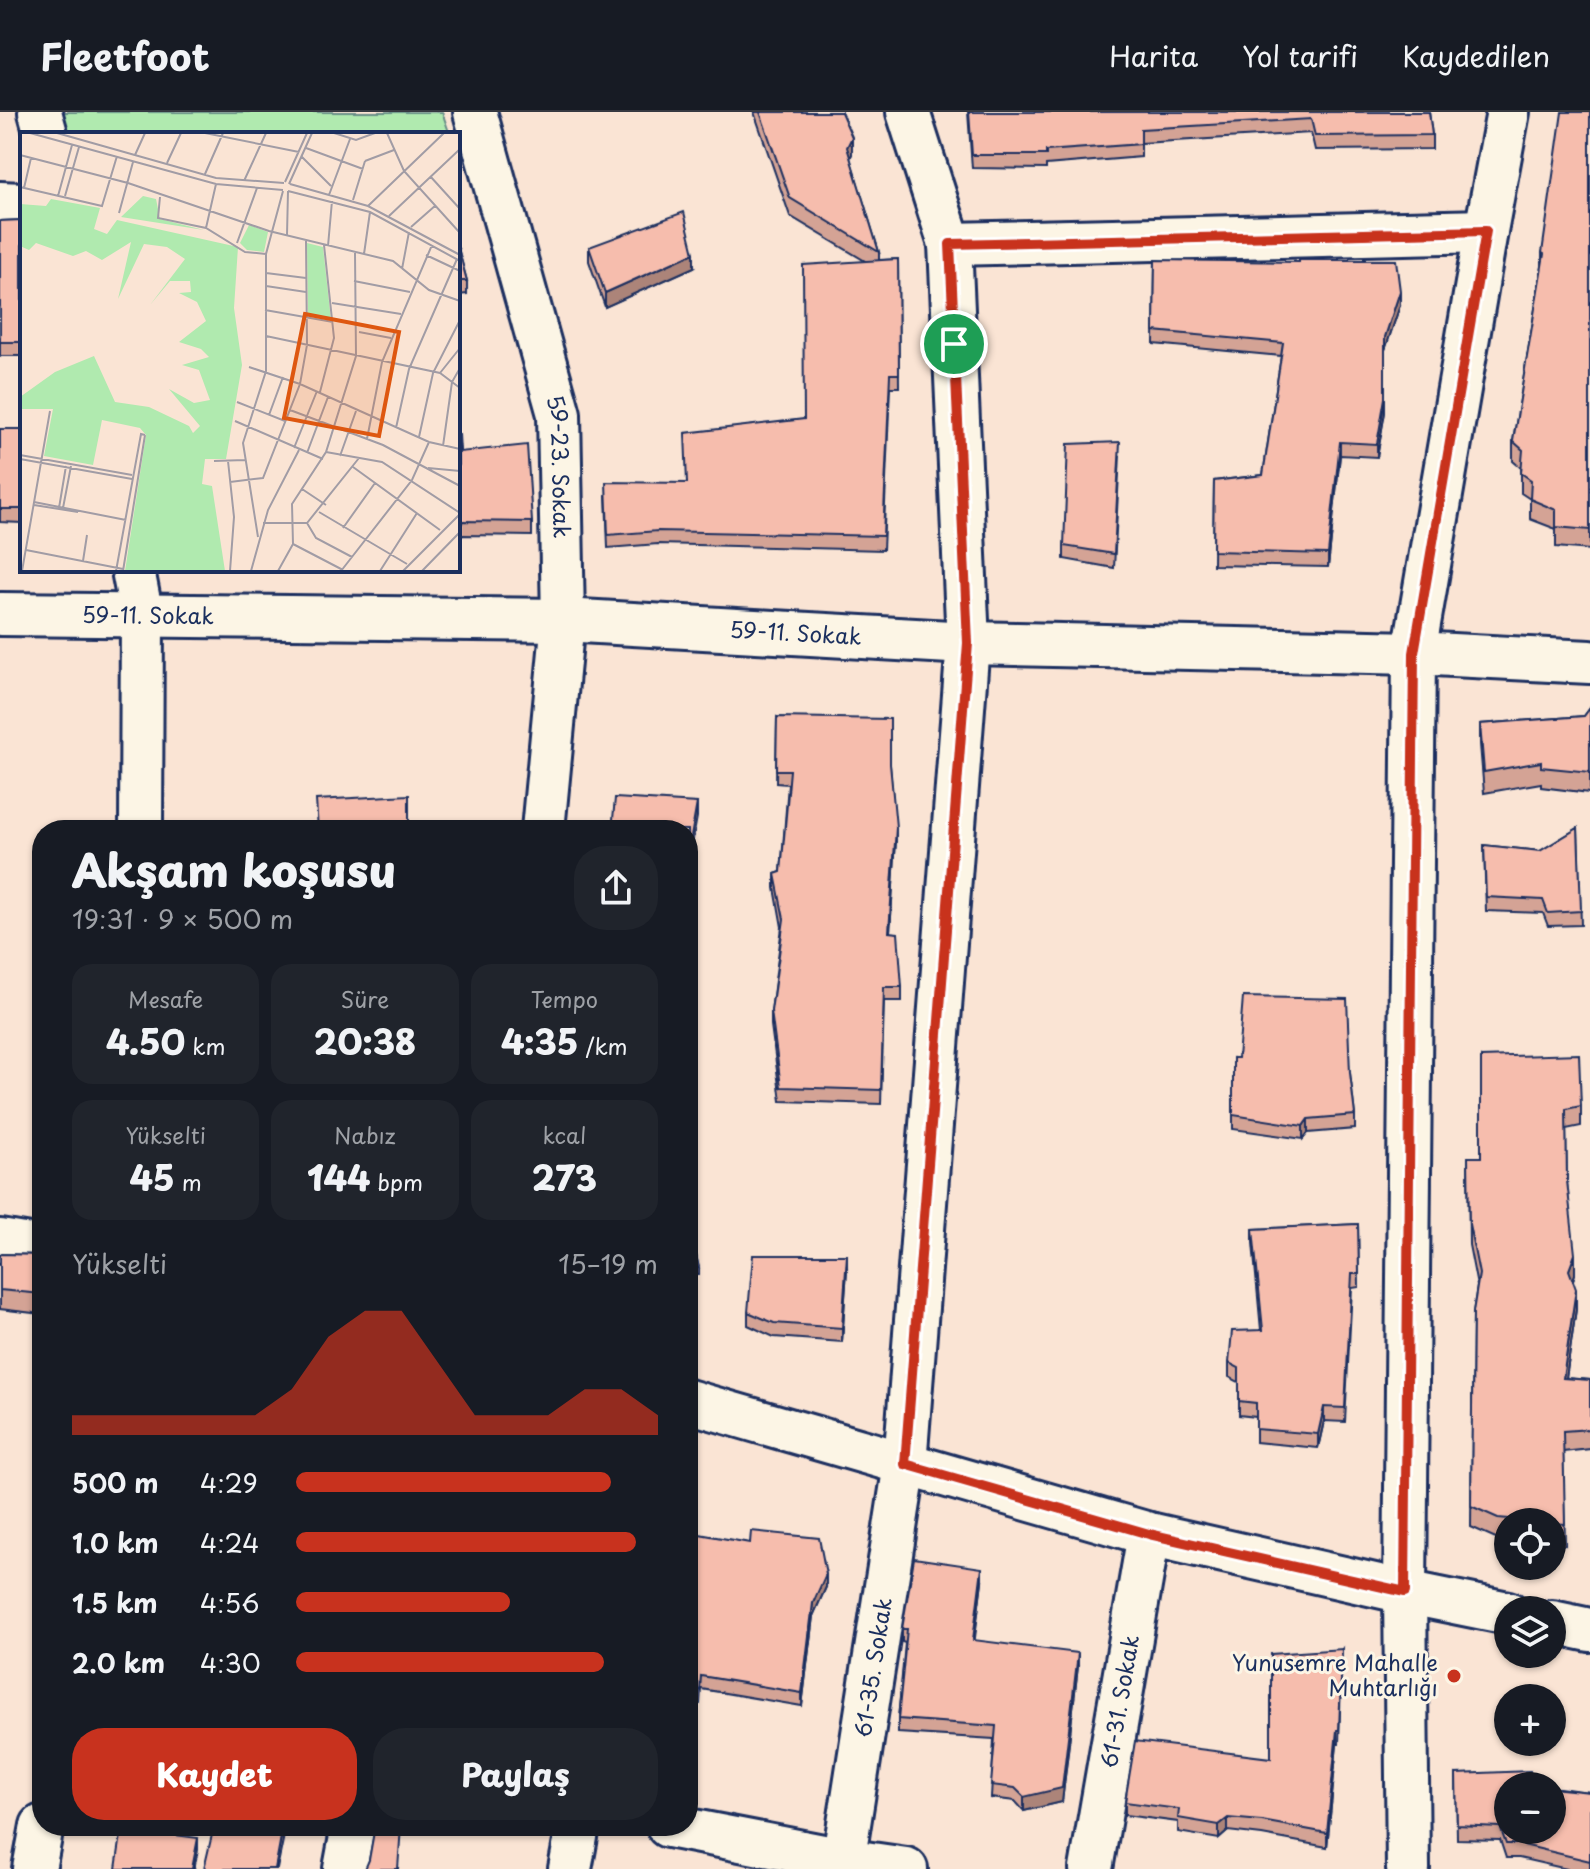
<!DOCTYPE html>
<html lang="tr">
<head>
<meta charset="utf-8">
<style>
	:root { --surface:#171b24; --page:#20242c; --text:#f1f3f6; --muted:#9ea1a6; --line:#363941; --accent:#c8321e }
	body { margin:0; font-family:"Playpen Sans",sans-serif; background:var(--page); color:var(--text); height:100vh; display:flex; flex-direction:column; font-size:30px; white-space:nowrap }
	* { box-sizing:border-box; margin:0 }
	p { font-size:26px; color:var(--muted) }
	.icon { flex:none; width:44px; height:44px; fill:none; stroke:currentColor; stroke-width:2; stroke-linecap:round; stroke-linejoin:round }
	.map { position:relative; flex:1; overflow:hidden }
	.sheet { position:absolute; left:32px; top:708px; width:666px; height:1016px; display:flex; flex-direction:column; background:var(--surface); border-radius:32px; box-shadow:0 2px 6px #0004 }
	.sheet>* { flex:none }
	.tools { position:absolute; left:1494px; top:1396px; display:grid; gap:16px }
	.tools a { display:grid; place-items:center; width:72px; height:72px; border-radius:50%; background:var(--surface); box-shadow:0 2px 6px #0004; font-size:40px }
	.pin { position:absolute; display:grid; place-items:center; width:68px; height:68px; color:#fff; margin:-34px; border:4px solid #fff; border-radius:50%; box-shadow:0 2px 8px #0007 }
	.round { display:grid; place-items:center; flex:none; width:84px; height:84px; border-radius:32px; background:var(--page) }
	.overview { display:flex; align-items:center; justify-content:space-between; height:136px; padding:0 40px }
	h1 { font-size:44px; font-weight:800; line-height:60px }
	.metrics { display:grid; grid-template-columns:repeat(3,1fr); gap:12px; height:136px; padding:8px 40px }
	.metrics div { display:grid; align-content:center; border-radius:20px; background:var(--page); text-align:center }
	.metrics b { font-size:34px; font-weight:800 }
	.metrics small { font-size:22px; font-weight:400 }
	.metrics p { font-size:22px }
	.chart { height:224px; padding:16px 40px }
	.chart p { display:flex; justify-content:space-between }
	.chart svg { width:100%; height:144px; margin-top:8px; fill:var(--accent); opacity:.7 }
	.action { display:flex; gap:16px; margin-top:auto; padding:16px 40px }
	.action a { flex:1; height:92px; border-radius:32px; background:var(--accent); color:#fff; font-size:32px; font-weight:800; line-height:92px; text-align:center }
	.action a+a { background:var(--page); color:var(--text) }
	ul { padding:0 40px; list-style:none; font-size:26px }
	li { display:grid; grid-template-columns:128px 96px 1fr; align-items:center; height:60px }
	li i { height:20px; border-radius:10px; background:var(--accent) }
	header { display:flex; align-items:center; gap:48px; box-sizing:border-box; height:112px; padding:0 40px; background:var(--surface); border-bottom:2px solid var(--line) }
	header strong { font-size:38px }
	nav { display:flex; gap:44px; margin-inline-start:auto; font-size:28px }
	.map>svg:first-child { display:block }
	.green { fill:#b0eaaf; stroke:#668c86; stroke-width:2 }
	.lines { fill:none; stroke-linecap:round; stroke-linejoin:round }
	.minor-casing { stroke:#1b2f5e; stroke-width:48 }
	.minor { stroke:#fcf5e5; stroke-width:42 }
	.wall { fill:#d4a395; stroke:#1b2f5e; stroke-width:2 }
	.shaded-wall { fill:#ac8479; stroke:#1b2f5e; stroke-width:2 }
	.building { fill:#f6bdad; stroke:#1b2f5e; stroke-width:2 }
	.route-casing { stroke:#fff; stroke-width:16 }
	.route { stroke:#c8321e; stroke-width:10 }
	.poi-dot { fill:#c8321e; stroke:#fcf5e5; stroke-width:3 }
	.labels { text-anchor:middle; stroke-width:6; stroke-linejoin:round; paint-order:stroke }
	.street-label { font-size:22px; fill:#1b2f5e; stroke:#fcf5e5 }
	.poi-label { font-size:22px; fill:#1b2f5e; stroke:#fcf5e5; text-anchor:end }
	.inset-road { fill:none; stroke:#a19ca5; stroke-width:2 }
	.view { fill:#de5710; fill-opacity:0.15; stroke:#de5710; stroke-width:4 }
	.inset-edge { fill:none; stroke:#1b2f5e; stroke-width:4 }
</style>
</head>
<body>
<header>
<strong>Fleetfoot</strong>
<nav><a>Harita</a><a>Yol tarifi</a><a>Kaydedilen</a></nav>
</header>
<div class="map">
<svg width="1590" height="1757" viewBox="0 0 1590 1757">
	<rect width="100%" height="100%" fill="#fae4d4"/>
	<filter id="ink" filterUnits="userSpaceOnUse"><feTurbulence type="fractalNoise" baseFrequency=".0125" numOctaves="2"/><feDisplacementMap in="SourceGraphic" scale="16" xChannelSelector="R" yChannelSelector="G"/><feConvolveMatrix kernelMatrix="1 2 1 2 8 2 1 2 1" color-interpolation-filters="sRGB"/></filter>
	<g filter="url(#ink)">
		<path class="green" d="M60 0H442L449 20 446 22H64Z"/>
		<g class="lines">
			<g class="minor-casing">
				<g id="minor">
					<path d="M40 0 46 22"/>
					<path id="s1" d="M475 0 559 302 563 508 543 718"/>
					<path d="M0 91 22 92"/>
					<path d="M950 132 1486 119"/>
					<path d="M133 458 142 505 141 718"/>
					<path id="s2" d="M0 502 563 508 968 531 1414 541 1590 550"/>
					<path d="M0 1129 42 1136"/>
					<path d="M688 1289 1149 1422 1405 1480 1508 1501"/>
					<path d="M1552 1510 1590 1518"/>
					<path d="M668 1714 844 1748 906 1757"/>
					<path d="M34 1757 42 1714"/>
					<path d="M345 1757 353 1714"/>
					<path d="M570 1757 578 1714"/>
					<path id="s3" d="M842 1757 905 1352 968 531 950 132 908 0"/>
					<path id="s4" d="M1091 1757 1149 1422"/>
					<path d="M1408 1757 1405 1480 1414 541 1486 119 1508 0"/>
				</g>
			</g>
			<use href="#minor" class="minor"/>
		</g>
		<path class="wall" d="M754 0H841L852 42 850 46 879 140V148L898 147 899 275H890L883 438 658 432 608 436 606 383 686 371 804 307 865 149 790 104Z
			M968 0H1429L1432 23V37L1315 38 1311 21 1141 31V45L1046 53V57L972 56Z
			M1590 0V438L1556 435V417L1530 407V387L1521 381V356L1513 349V329L1542 155V141Z
			M22 108V244H0V109Z
			M589 135 694 155 605 195 589 149Z
			M458 136 467 169V182L458 183Z
			M1155 148 1400 193 1385 238V300L1377 345 1340 343 1328 455 1213 453 1214 369 1263 363 1281 244 1154 232Z
			M0 317H22V411L0 410Z
			M458 322 460 340 532 410V424L462 423V424H458Z
			M1120 343 1114 456 1064 447V434Z
			M1590 596V681L1541 675V671L1484 681 1480 632V612L1584 604Z
			M777 605 890 653 896 728 890 820 902 875V889H884L881 992 781 989 771 913V899L782 815 775 776V762L781 760 788 672 776 671Z
			M1578 716 1581 813 1548 814 1543 801 1486 799 1484 733 1540 739Z
			M1481 945 1581 994V1014L1566 1017 1567 1069 1575 1162 1573 1168 1576 1197 1566 1266 1590 1268V1337L1563 1340 1565 1433 1552 1431V1410H1508V1427H1498L1471 1415 1473 1200 1477 1174 1469 1133 1468 1045H1481Z
			M1233 946 1350 961 1355 1003V1017L1308 1021 1303 1027 1233 1017Z
			M688 1111 699 1156V1163H688Z
			M1358 1112 1359 1175 1352 1176 1345 1310 1324 1309 1318 1336 1256 1330V1305L1239 1303V1270L1229 1265V1251L1261 1218 1253 1131V1117Z
			M0 1142 42 1143V1202L0 1197Z
			M847 1157 842 1230 774 1225 748 1213V1200Z
			M688 1420 826 1475 813 1504 802 1594 701 1577 700 1592 688 1591Z
			M982 1469 974 1529 1078 1554 1062 1690 1024 1699 1015 1689 991 1686 994 1627 898 1621V1607L905 1531 902 1530V1517Z
			M1342 1537 1339 1632H1337L1327 1735 1262 1723 1228 1719 1219 1727 1178 1720V1710L1125 1703V1690L1271 1646Z
			M1456 1662 1590 1680V1757H1567L1519 1746H1506L1500 1728 1457 1727Z"/>
		<path class="shaded-wall" d="M852 25V42L847 52V35Z
			M694 141V155L605 195V181Z
			M1400 179V193L1385 238V225Z
			M1385 286V300L1377 345V332Z
			M1340 330V343L1328 455V442Z
			M697 691V705L688 755V742Z
			M896 715V728L889 834V820Z
			M1308 1007V1021L1303 1027V1014Z
			M1575 1142V1162L1569 1178V1158Z
			M847 1143V1157L842 1230V1216Z
			M1576 1177V1197L1563 1287V1266Z
			M1324 1295V1309L1318 1336V1322Z
			M982 1456V1469L973 1542V1528Z
			M826 1462V1475L813 1504 802 1594V1581L813 1491Z
			M1078 1541V1554L1062 1690 1024 1699V1685Z
			M1337 1618V1632L1327 1735V1721Z
			M1228 1706V1719L1219 1727V1713Z
			M283 1714H286L277 1757H275Z
			M198 1726V1738L194 1757H192Z"/>
		<path class="building" d="M760 0H841L852 25 847 35 879 140 790 86Z
			M969 0H1429L1432 23 1315 24 1311 7 1141 17V32L1046 39V43H972Z
			M1562 0H1590V418L1556 415V398L1530 387 1531 368 1521 361 1523 338 1513 329 1544 142 1542 141Z
			M684 100 694 141 605 181 589 135Z
			M22 108V230H0V109Z
			M458 136 467 169H458Z
			M898 147 899 262H890L883 424 658 419 608 423 606 370 687 371 685 321 804 307 803 153Z
			M1155 148 1299 150V148H1396L1400 179 1385 225V286L1377 332 1340 330 1328 442 1213 439 1214 369 1263 363 1283 231 1154 219Z
			M0 317H22V397H0Z
			M458 322H459L460 340 527 333 532 410 462 409V411H458Z
			M1120 330 1114 442 1064 434 1068 332Z
			M1590 596V660L1541 655V650L1484 660 1480 612 1584 604Z
			M777 605 890 607V652L896 715 889 820 898 821 902 875H884L881 978 781 975 771 899 784 807 775 762 781 760 790 658H776Z
			M409 683V718H318L316 688Z
			M615 686 697 691 688 742V718H612Z
			M1578 716 1581 799 1548 801 1543 788 1486 785 1484 733 1540 739Z
			M1243 885 1347 887 1350 961 1355 1003 1308 1007 1303 1014 1233 1003V946H1238Z
			M1579 942 1581 994 1566 997 1567 1069 1575 1142 1569 1158 1576 1177 1563 1266 1590 1268V1317L1563 1319 1565 1412 1498 1406 1471 1394 1473 1200 1479 1162 1469 1112 1468 1045H1481V945Z
			M688 1111H689L699 1156H688Z
			M1358 1112 1359 1162H1352L1345 1296 1324 1295 1318 1322 1256 1317V1291L1239 1289V1256L1229 1251 1232 1219 1263 1218 1253 1117Z
			M0 1142 42 1143V1182L0 1178Z
			M753 1143H847L842 1216 774 1211 748 1200Z
			M751 1419 819 1426 826 1462 813 1491 802 1581 701 1564 700 1578 688 1577V1420L750 1431Z
			M914 1446 982 1456 973 1528 1078 1541 1062 1676 1024 1685 1015 1676 991 1673 996 1614 898 1607 907 1517H902Z
			M1342 1537 1339 1618H1337L1327 1721 1262 1709 1228 1706 1219 1713 1178 1706 1179 1697 1125 1690 1135 1629 1271 1646V1542Z
			M1530 1659 1529 1673 1536 1674H1508V1718H1552V1676L1590 1680V1749L1519 1732H1506L1500 1715 1457 1713 1456 1662Z
			M214 1714H283L275 1757H204Z
			M375 1714H401L398 1757H365L369 1748Z
			M122 1716 198 1726 192 1757H116Z"/>
	</g>
	<g class="lines" filter="url(#ink)">
		<g class="route-casing">
			<path id="route" d="M1486 119 1414 541 1405 1480 1149 1422 905 1352 968 531 950 132Z"/>
		</g>
		<use href="#route" class="route"/>
	</g>
	<circle class="poi-dot" cx="1454" cy="1564" r="8"/>
	<g class="labels">
		<g class="street-label">
			<text dy="8" stroke="none"><textPath href="#s1" startOffset="366">59-23. Sokak</textPath></text>
			<text dy="8" stroke="none"><textPath href="#s2" startOffset="148">59-11. Sokak</textPath></text>
			<text dy="8" stroke="none"><textPath href="#s2" startOffset="796">59-11. Sokak</textPath></text>
			<text dy="8" stroke="none"><textPath href="#s3" startOffset="204">61-35. Sokak</textPath></text>
			<text dy="8" stroke="none"><textPath href="#s4" startOffset="170">61-31. Sokak</textPath></text>
		</g>
		<g class="poi-label">
			<text x="1438" y="1559">Yunusemre Mahalle<tspan x="1438" dy="25">Muhtarlığı</tspan></text>
		</g>
	</g>
	<g transform="translate(20 20)">
		<rect width="440" height="440" fill="#fae4d4"/>
		<path d="M123 64 136 67 140 87 184 98 101 85ZM31 67 80 76 74 97 87 102 97 88 218 115 214 176 222 233 206 327H185L182 352 192 354 205 439H105L126 303 120 296 82 288 73 333 24 324 33 277H0V265L35 240 74 224 95 270 129 275 169 294 173 301 180 294 149 257 174 271 190 268 179 238 162 233 189 225 181 217 159 210 186 189 177 170 159 161 171 160 170 149H150L130 173 165 127 147 115 124 112 98 167 111 110 82 128 66 119 53 124 16 111 9 118 0 114V72L26 74ZM229 93 248 100 244 120 227 118 220 111ZM287 111 303 115 311 188 288 184Z" fill="#b0eaaf"/>
		<path class="inset-road" d="M10 1 196 52 263 58M37 1 196 46 264 51M185 1 279 20M314 1 336 8 355 1M367 1 384 39 440 101M286 16 343 37M0 23 108 51 249 99 373 129 409 158 440 169M115 23 125 1M282 25 311 54M345 29 374 18M147 31 161 1M185 42 203 1M410 44 440 77M224 49 246 1M265 50 287 1M269 52 292 1M270 52 348 74 440 123M0 55 82 74 97 24M4 56 11 26M268 59 350 80 440 129M309 63 330 7M38 64 52 13M45 64 59 15M140 65 138 86 186 96 225 120 246 122M333 68 345 29M348 74 424 1M99 81 113 30M369 84 440 17M391 95 416 73M186 96 196 52M267 103 268 59M217 111 237 56M308 114 312 69M344 122 350 80M406 123 440 139M382 137 389 100M246 141 286 146M334 149 390 160M246 154 286 160M312 171 381 182M245 178 313 190M339 200 371 206M246 204 420 241 440 256M229 235 280 252 409 310 440 317M420 241 440 216M300 260 314 206 304 113M217 270 265 289M270 278 363 313 440 354M249 283 263 245M215 289 303 327M376 296 389 237 437 127M399 305 413 241 440 188M347 307 362 230 412 113M423 314 432 250 440 236M274 316 297 259M306 320 362 330 440 381M287 321 308 265M0 323 112 343M320 324 336 279M0 327 112 347M194 329 225 328M208 329 214 385 210 439M333 335 420 398M408 336 440 339M210 350 243 346 280 252 287 213 286 109M282 357 306 373M14 370 106 388M14 373 58 380M39 376 46 334M43 376 51 334M299 380 387 432M243 391H287L339 326M287 391 296 406 332 425M323 396 355 351M238 405 223 311 246 239V122L263 59M273 412 323 438M6 418 103 437M63 429 67 403M2 439 30 279M96 439 121 302 125 303M103 439 125 303M231 439 248 378 279 318M258 439 273 412 272 372 306 320 336 224 335 121M321 439 392 348 409 310M360 439 397 381M383 439 440 382M402 439 440 400"/>
		<path class="view" d="M285 182 379 200 359 304 264 286Z"/>
		<rect width="440" height="440" class="inset-edge"/>
	</g>
</svg>
<div class="tools">
<a><svg class="icon" aria-label="locate" viewBox="0 0 24 24"><circle cx="12" cy="12" r="6"/><path d="M12 2v4M12 18v4M2 12h4M18 12h4"/></svg></a>
<a><svg class="icon" aria-label="layers" viewBox="0 0 24 24"><path d="M12 4l9 5-9 5-9-5zM3 14l9 5 9-5"/></svg></a>
<a>+</a>
<a>−</a>
</div>
<div class="pin" style="left:954px;top:232px;background:#1e9e55"><svg class="icon" aria-label="arrive" viewBox="0 0 24 24"><path d="M6 21V4h12l-3 4 3 4H6"/></svg></div>
<section class="sheet">
<div class="overview"><div><h1>Akşam koşusu</h1><p>19:31 · 9 × 500 m</p></div><a class="round"><svg class="icon" aria-label="share" viewBox="0 0 24 24"><path d="M12 15V3M7 8l5-5 5 5M5 13v7h14v-7"/></svg></a></div>
<div class="metrics">
<div><p>Mesafe</p><b>4.50<small> km</small></b></div>
<div><p>Süre</p><b>20:38</b></div>
<div><p>Tempo</p><b>4:35<small> /km</small></b></div>
</div>
<div class="metrics">
<div><p>Yükselti</p><b>45<small> m</small></b></div>
<div><p>Nabız</p><b>144<small> bpm</small></b></div>
<div><p>kcal</p><b>273</b></div>
</div>
<div class="chart"><p><span>Yükselti</span>15–19 m</p>
<svg viewBox="0 0 160 44" preserveAspectRatio="none"><path d="M0 44V38L10 38L20 38L30 38L40 38L50 38L60 30L70 14L80 6L90 6L100 22L110 38L120 38L130 38L140 30L150 30L160 38V44z"/></svg>
</div>
<ul>
<li><b>500 m</b>4:29<i style="width:87%"></i></li>
<li><b>1.0 km</b>4:24<i style="width:94%"></i></li>
<li><b>1.5 km</b>4:56<i style="width:59%"></i></li>
<li><b>2.0 km</b>4:30<i style="width:85%"></i></li>
</ul>
<div class="action"><a>Kaydet</a><a>Paylaş</a></div>
</section>
</div>
</body>
</html>
